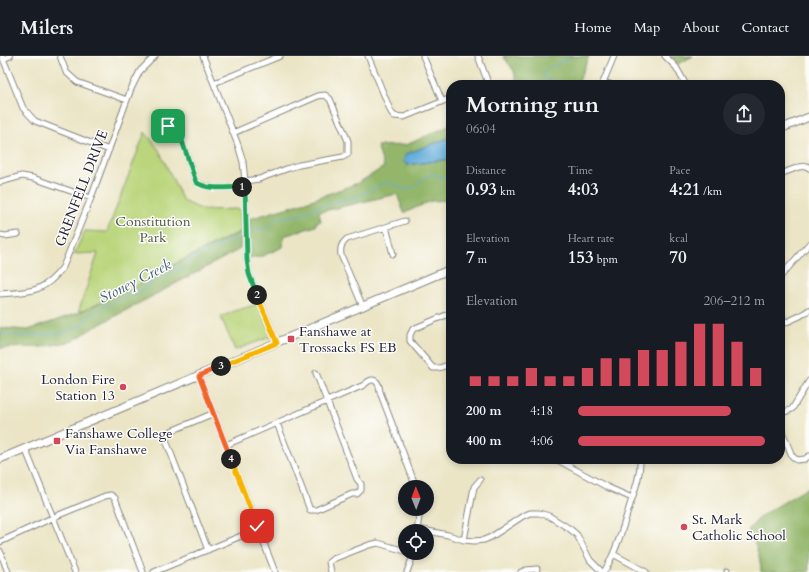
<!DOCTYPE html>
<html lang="en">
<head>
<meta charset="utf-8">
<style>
	:root { --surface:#171b24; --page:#242831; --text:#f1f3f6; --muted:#9ea1a6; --line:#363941; --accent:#d1495b }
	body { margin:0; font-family:Cardo,serif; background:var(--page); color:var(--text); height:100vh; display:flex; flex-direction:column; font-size:15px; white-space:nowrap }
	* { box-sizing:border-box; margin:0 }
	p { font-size:13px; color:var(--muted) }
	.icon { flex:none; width:22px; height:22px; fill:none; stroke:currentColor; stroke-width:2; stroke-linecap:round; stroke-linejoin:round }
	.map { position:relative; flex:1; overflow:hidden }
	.side { position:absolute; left:446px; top:24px; width:339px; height:384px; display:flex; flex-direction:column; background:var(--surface); border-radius:16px; box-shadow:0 2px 6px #0003 }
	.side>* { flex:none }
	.needle { width:26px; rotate:359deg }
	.tools { position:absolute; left:398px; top:424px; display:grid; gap:8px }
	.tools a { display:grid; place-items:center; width:36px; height:36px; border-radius:50%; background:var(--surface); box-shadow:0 2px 6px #0003; font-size:20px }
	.pin { position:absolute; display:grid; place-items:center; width:34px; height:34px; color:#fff; margin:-17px; border-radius:8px; box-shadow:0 2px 6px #0006 }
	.km { position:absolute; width:20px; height:20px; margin:-10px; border-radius:50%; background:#222; color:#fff; font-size:11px; line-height:20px; text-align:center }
	.round { display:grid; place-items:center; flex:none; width:42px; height:42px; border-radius:21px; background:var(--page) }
	.head { display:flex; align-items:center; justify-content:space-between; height:68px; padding:0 20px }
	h1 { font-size:22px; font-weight:700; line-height:30px }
	.figures { display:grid; grid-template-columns:repeat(3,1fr); gap:6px; height:68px; padding:4px 20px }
	.figures div { display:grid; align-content:center }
	.figures b { font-size:17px; font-weight:700 }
	.figures small { font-size:11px; font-weight:400 }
	.figures p { font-size:11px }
	.chart { height:112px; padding:8px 20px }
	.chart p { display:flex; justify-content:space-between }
	.chart svg { width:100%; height:72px; margin-top:4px; stroke:var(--accent); stroke-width:6 }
	ul { padding:0 20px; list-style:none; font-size:13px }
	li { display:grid; grid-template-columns:64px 48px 1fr; align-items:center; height:30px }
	li i { height:10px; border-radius:5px; background:var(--accent) }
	header { display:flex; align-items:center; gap:24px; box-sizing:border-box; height:56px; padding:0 20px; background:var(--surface); border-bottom:1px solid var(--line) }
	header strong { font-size:19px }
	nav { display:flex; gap:22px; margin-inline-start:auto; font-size:14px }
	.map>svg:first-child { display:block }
	.green { fill:#bad57b; stroke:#6e7c5b }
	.forest { fill:#93b66b; stroke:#5a6c53 }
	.water { fill:#61acd9; stroke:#42678a }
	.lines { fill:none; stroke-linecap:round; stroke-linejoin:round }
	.stream { stroke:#61acd9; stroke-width:1 }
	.minor-casing { stroke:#868480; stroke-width:7 }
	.major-casing { stroke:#868480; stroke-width:9 }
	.minor { stroke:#fff; stroke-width:5 }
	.major { stroke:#fff; stroke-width:7 }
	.split-1-casing { stroke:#fff; stroke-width:8 }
	.split-2-casing { stroke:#fff; stroke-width:8 }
	.split-3-casing { stroke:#fff; stroke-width:8 }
	.split-4-casing { stroke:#fff; stroke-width:8 }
	.split-5-casing { stroke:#fff; stroke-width:8 }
	.split-1 { stroke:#22a559; stroke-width:5 }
	.split-2 { stroke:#22a559; stroke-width:5 }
	.split-3 { stroke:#f5b400; stroke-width:5 }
	.split-4 { stroke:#f0652b; stroke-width:5 }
	.split-5 { stroke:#f5b400; stroke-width:5 }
	.poi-dot { fill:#d1495b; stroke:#fdfcf7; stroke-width:1.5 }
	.labels { text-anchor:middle; stroke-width:3; stroke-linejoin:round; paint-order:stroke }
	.street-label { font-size:14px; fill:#22223b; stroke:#fdfcf7 }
	.park-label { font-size:14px; fill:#50584e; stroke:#fdfcf7 }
	.poi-label { font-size:14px; fill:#22223b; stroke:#fdfcf7; text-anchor:start }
	.water-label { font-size:15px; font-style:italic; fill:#3b597a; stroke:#fdfcf7 }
</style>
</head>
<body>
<header>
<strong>Milers</strong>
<nav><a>Home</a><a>Map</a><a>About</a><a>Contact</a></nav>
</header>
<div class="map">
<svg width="809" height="516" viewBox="0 0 809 516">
	<rect width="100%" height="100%" fill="#fdfcf7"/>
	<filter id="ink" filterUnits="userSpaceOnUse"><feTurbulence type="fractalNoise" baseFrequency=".025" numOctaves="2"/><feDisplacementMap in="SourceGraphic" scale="8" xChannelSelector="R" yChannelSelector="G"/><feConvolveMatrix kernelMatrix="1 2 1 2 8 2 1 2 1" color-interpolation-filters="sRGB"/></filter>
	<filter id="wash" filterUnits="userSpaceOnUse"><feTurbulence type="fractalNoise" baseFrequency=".012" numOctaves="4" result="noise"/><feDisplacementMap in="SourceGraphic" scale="16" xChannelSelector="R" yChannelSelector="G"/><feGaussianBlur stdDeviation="0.9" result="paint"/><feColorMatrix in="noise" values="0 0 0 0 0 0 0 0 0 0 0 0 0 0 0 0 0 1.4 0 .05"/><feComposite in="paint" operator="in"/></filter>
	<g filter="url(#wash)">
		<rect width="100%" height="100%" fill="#ebe5c6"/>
		<path class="green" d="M145 76 159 94 183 145 203 154 240 153 241 175 178 206 140 228 78 257 98 197 74 198 85 175 107 176Z
			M258 248 272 279 271 282 270 281 235 294 221 261 234 255Z"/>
		<path class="forest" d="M503 0H589L577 29H517L514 15Z
			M670 0H693L678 8Z
			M451 69V81L406 98 407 109 451 103V144L431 145 404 157 397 138 319 156 321 165 316 167V170L284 180 283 191 260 201 250 202 249 163 303 147 358 127 384 111 377 90 406 89Z
			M241 176 240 193 91 273 73 285 42 291 0 292V272L28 274 78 257 140 228 178 207Z
			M809 431V516H761C761 501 755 487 748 474L761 460Z"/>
		<path class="water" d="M451 81V103L407 109 403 105 406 98Z"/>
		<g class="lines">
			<path class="stream" d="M556 29 554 27 544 21 543 18 545 14 566 4 569 0
				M248 176 257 173H266L276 164 283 161H289L303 158 315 152 327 148 360 140 385 126 405 133 412 132 429 119H436L451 124
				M0 277 23 280 60 278 83 269C91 252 125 242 142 234 147 232 151 228 155 225 159 222 164 220 168 218 177 213 186 211 191 203L243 179"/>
		</g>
	</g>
	<g filter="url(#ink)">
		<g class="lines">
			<g class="minor-casing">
				<path id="minor" d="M2 0 23 52 35 65 109 94
					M60 0 66 16 77 26 127 44
					M203 0 238 89 243 106 245 125 247 204 249 218 277 287
					M368 0 391 56 394 60 404 61 451 42
					M423 0 442 45
					M478 0 487 24 484 29
					M665 0 676 11 686 29
					M3 3 10 0
					M604 26 612 29
					M214 27 280 0
					M602 29 614 0
					M179 76 170 74 168 70V66L174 65 178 68 179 76 196 126C209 135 230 131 245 131
					M233 77 318 40 325 39 330 43 348 85V98L343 101 299 109 289 112 259 123 245 125
					M780 118 799 111 807 110 809 112
					M0 126 22 120 33 122 91 142
					M386 171 393 198
					M0 179 5 180 18 178
					M780 221 809 188
					M0 238C29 236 44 237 63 211L91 142 131 33 140 15 155 0
					M363 251 341 199C340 192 341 188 347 183L405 165
					M780 255 785 267
					M451 257 413 273 410 279V285L433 312H439L451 308
					M780 269 800 260 809 254
					M199 320 275 516
					M780 358 792 353 809 325
					M277 367 310 454H316L352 438H357L361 434V428L357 423 316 317
					M780 370 792 400 797 404 805 403 809 400
					M226 389 364 329C373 320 379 324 380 336L416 431
					M25 392 75 516
					M556 403 607 431 632 442
					M418 473 448 479 464 484 474 485 484 484 491 481 523 460 530 457H539L549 460 570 473 577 479 590 504 602 516
					M417 475 420 453
					M464 484 474 431 480 424
					M0 486 54 461 105 440 111 439 115 442 143 516
					M208 494 167 387 166 382 169 376 214 357
					M0 495 8 516
					M613 498 646 516
					M154 516 258 473
					M331 516 329 506 333 503 369 489 378 487 405 495
					M407 516 414 497
					M521 516 526 514 537 513
					M604 516C616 496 622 474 629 452 634 436 641 419 640 403
					M727 516V515"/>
			</g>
			<g class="major-casing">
				<path id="major" d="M780 73 809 61
					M0 403 451 213"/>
			</g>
			<use href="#minor" class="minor"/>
			<use href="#major" class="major"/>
		</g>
	</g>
	<g class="lines" filter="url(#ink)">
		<g class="split-1-casing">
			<path id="split-1" d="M168 70 170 74 179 76 196 126C208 135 227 131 242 131"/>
		</g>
		<g class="split-2-casing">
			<path id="split-2" d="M242 131H245L247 204 249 218 257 239"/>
		</g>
		<g class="split-3-casing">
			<path id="split-3" d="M221 310 277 287 257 239"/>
		</g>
		<g class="split-4-casing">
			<path id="split-4" d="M221 310 199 320 231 403"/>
		</g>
		<g class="split-5-casing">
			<path id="split-5" d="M231 403 257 470"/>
		</g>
		<use href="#split-1" class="split-1"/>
		<use href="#split-2" class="split-2"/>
		<use href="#split-3" class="split-3"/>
		<use href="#split-4" class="split-4"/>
		<use href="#split-5" class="split-5"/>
	</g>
	<g class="poi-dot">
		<rect x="287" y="279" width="8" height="8" rx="2"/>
		<circle cx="123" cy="331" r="4"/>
		<rect x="53" y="381" width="8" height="8" rx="2"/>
		<circle cx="684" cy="471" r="4"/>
	</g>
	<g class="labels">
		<g class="street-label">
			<text transform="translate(81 132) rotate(-69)" y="5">GRENFELL DRIVE</text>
		</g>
		<g class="park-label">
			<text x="153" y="170">Constitution<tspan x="153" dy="16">Park</tspan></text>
		</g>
		<g class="poi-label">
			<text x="299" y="280">Fanshawe at<tspan x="299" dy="16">Trossacks FS EB</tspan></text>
			<text x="115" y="328" text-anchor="end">London Fire<tspan x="115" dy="16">Station 13</tspan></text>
			<text x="65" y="382">Fanshawe College<tspan x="65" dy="16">Via Fanshawe</tspan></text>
			<text x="692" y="468">St. Mark<tspan x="692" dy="16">Catholic School</tspan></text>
		</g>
		<g class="water-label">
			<text transform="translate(135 225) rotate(-27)" y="5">Stoney Creek</text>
		</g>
	</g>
</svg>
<div class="tools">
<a><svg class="needle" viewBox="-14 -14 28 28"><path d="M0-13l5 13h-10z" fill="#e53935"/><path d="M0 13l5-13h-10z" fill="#9ea1a6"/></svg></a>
<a><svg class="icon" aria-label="locate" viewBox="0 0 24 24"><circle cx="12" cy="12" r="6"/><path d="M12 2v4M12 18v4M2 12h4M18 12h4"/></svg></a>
</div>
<div class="pin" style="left:168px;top:70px;background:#1e9e55"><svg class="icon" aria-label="arrive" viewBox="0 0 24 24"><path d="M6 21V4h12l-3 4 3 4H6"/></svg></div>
<div class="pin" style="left:257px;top:470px;background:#d93025"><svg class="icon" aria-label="check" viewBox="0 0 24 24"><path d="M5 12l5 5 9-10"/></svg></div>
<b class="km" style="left:242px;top:131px">1</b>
<b class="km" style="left:257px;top:239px">2</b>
<b class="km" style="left:221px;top:310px">3</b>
<b class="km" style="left:231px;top:403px">4</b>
<section class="side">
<div class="head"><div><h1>Morning run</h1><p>06:04</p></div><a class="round"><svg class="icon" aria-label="share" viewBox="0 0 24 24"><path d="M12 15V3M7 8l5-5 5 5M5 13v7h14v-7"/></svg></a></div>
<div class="figures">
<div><p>Distance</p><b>0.93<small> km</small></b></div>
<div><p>Time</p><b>4:03</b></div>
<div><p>Pace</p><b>4:21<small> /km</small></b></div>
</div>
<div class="figures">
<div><p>Elevation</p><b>7<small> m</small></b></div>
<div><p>Heart rate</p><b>153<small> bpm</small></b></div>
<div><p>kcal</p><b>70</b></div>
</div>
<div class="chart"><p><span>Elevation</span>206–212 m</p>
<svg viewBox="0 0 160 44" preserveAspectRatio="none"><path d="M5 44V38M15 44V38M25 44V38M35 44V33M45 44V38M55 44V38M65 44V33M75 44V27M85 44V27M95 44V22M105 44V22M115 44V17M125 44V6M135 44V6M145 44V17M155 44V33"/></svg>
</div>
<ul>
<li><b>200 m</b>4:18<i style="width:82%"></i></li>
<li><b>400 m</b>4:06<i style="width:100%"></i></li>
</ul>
</section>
</div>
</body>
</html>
